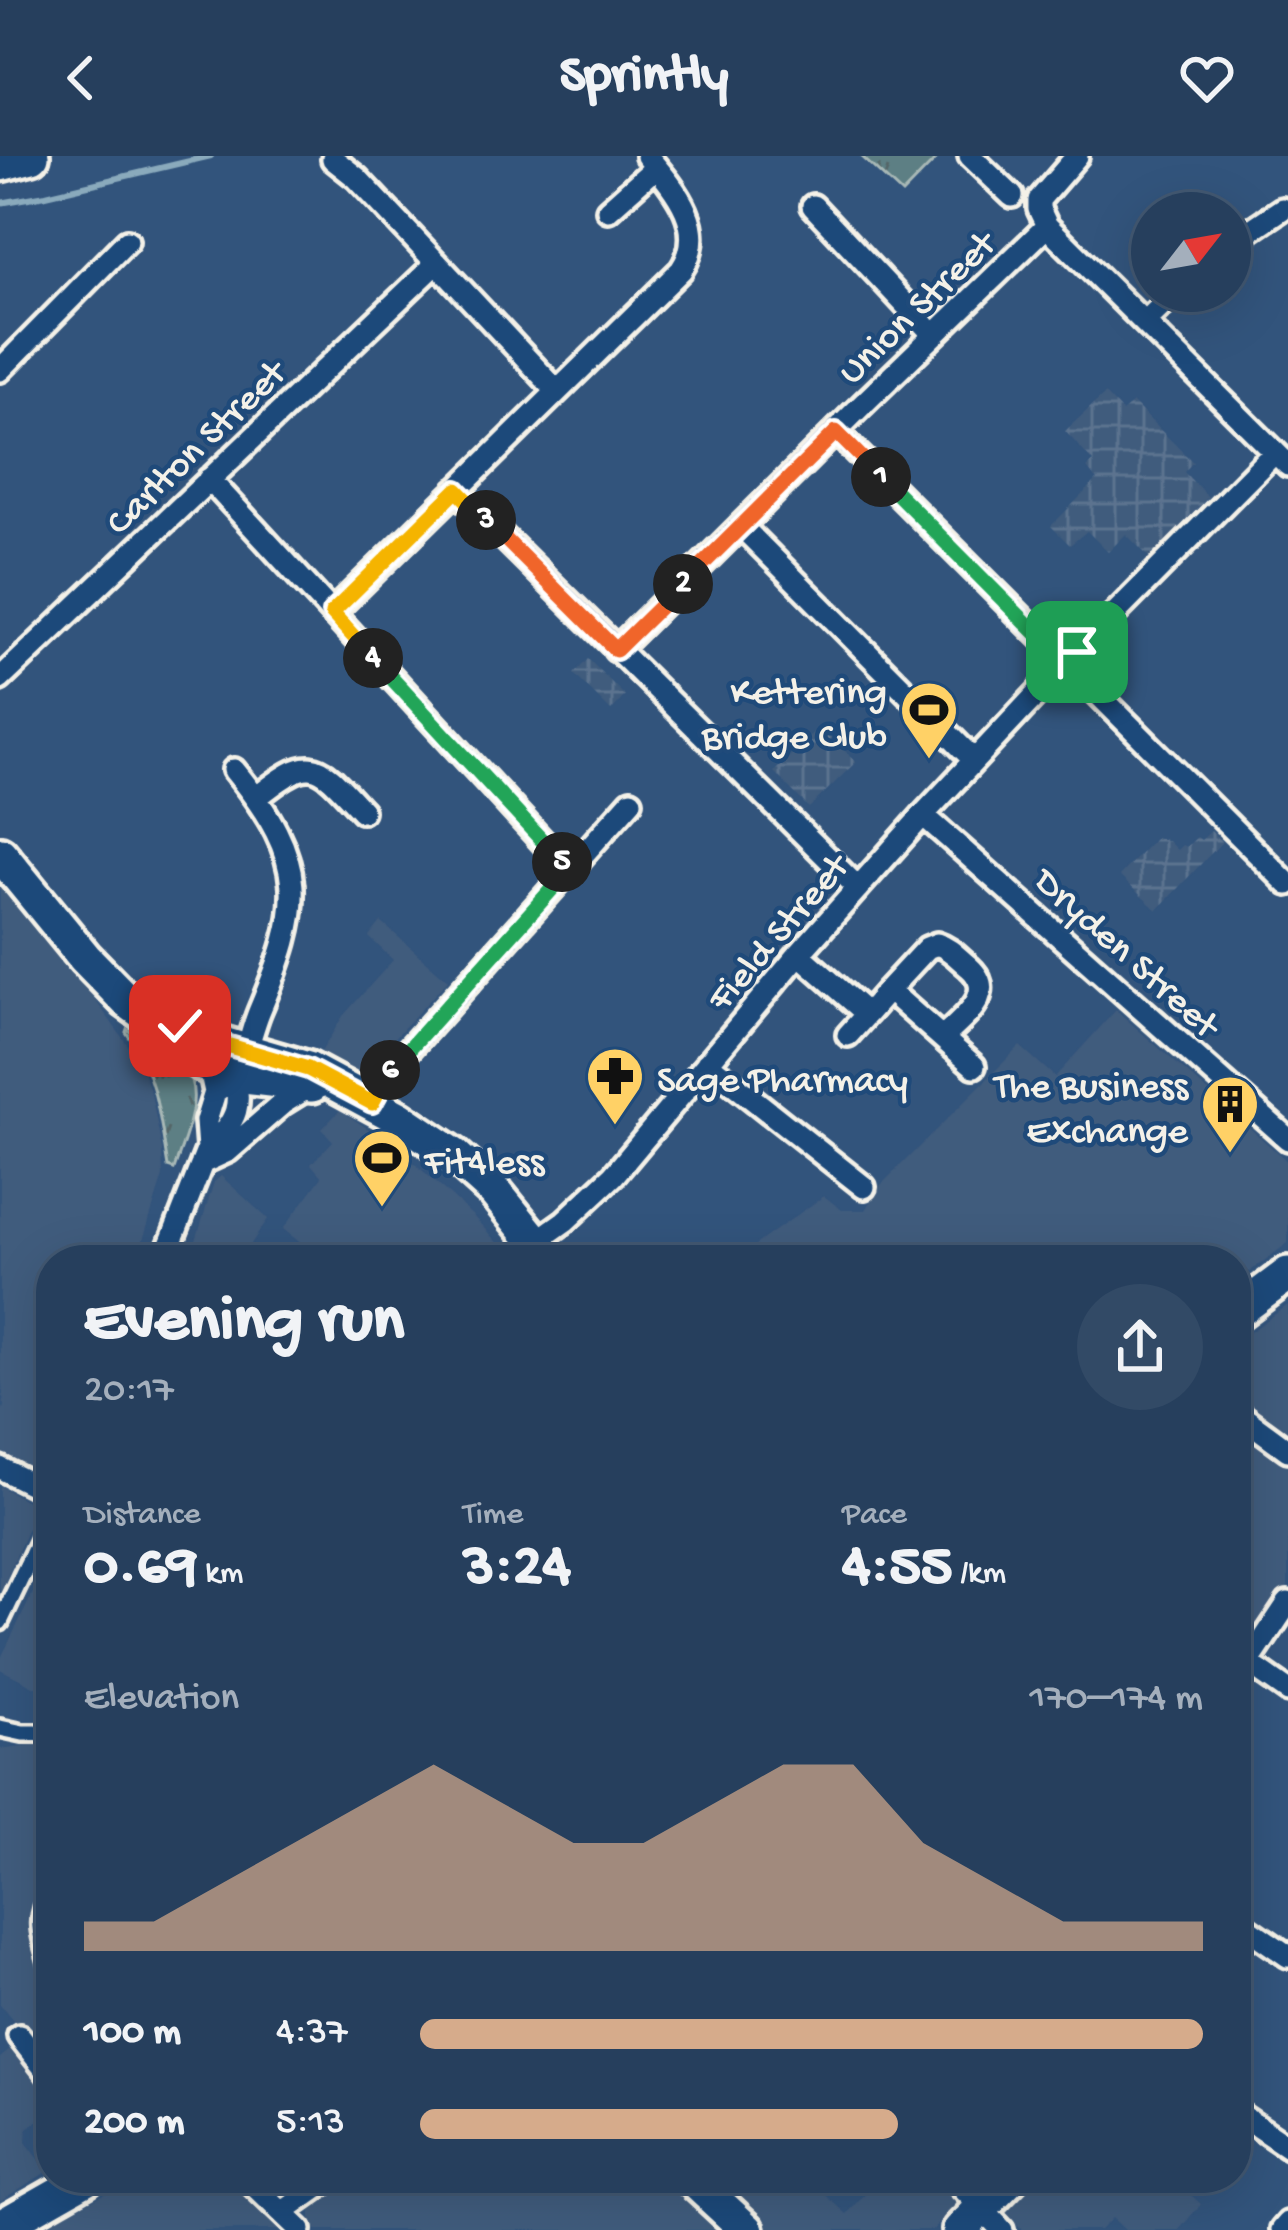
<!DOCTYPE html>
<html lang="en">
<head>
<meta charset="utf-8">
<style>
	:root { --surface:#263f5d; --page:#324a66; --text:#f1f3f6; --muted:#a4afbc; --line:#425872; --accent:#d6ab8b }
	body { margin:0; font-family:"Gochi Hand",sans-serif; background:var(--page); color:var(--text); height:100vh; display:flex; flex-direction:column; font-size:45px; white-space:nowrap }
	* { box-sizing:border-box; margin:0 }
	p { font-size:39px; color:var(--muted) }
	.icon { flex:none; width:66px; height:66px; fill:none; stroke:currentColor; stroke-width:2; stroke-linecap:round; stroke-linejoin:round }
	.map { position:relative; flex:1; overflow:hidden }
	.panel { position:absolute; left:36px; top:1089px; width:1215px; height:948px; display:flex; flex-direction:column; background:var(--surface); border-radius:48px; box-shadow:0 12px 48px #0002,0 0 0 3px var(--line) }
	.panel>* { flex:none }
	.needle { width:78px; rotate:59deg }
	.fabs { position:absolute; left:1131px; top:36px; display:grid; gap:24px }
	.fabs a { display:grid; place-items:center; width:120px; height:120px; border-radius:50%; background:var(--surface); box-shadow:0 12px 48px #0002,0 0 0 3px var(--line); font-size:60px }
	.pin { position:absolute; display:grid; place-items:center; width:102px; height:102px; color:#fff; margin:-51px; border-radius:24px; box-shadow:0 6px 18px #0006 }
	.km { position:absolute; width:60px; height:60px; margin:-30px; border-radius:50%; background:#222; color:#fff; font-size:33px; line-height:60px; text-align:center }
	.round { display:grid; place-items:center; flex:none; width:126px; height:126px; border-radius:63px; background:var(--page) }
	.summary { display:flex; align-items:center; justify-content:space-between; height:204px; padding:0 48px }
	h1 { font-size:66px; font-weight:800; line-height:90px }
	.metrics { display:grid; grid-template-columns:repeat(3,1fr); gap:18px; height:204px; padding:12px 48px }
	.metrics div { display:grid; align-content:center }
	.metrics b { font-size:60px; font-weight:800 }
	.metrics small { font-size:33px; font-weight:400 }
	.metrics p { font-size:33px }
	.chart { height:336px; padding:24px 48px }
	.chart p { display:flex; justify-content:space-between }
	.chart svg { width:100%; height:216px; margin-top:12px; fill:var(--accent); opacity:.7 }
	ul { padding:0 48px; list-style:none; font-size:39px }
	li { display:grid; grid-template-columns:192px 144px 1fr; align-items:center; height:90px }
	li i { height:30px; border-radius:15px; background:var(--accent) }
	header { display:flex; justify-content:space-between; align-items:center; height:156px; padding:0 48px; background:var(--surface); font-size:54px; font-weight:800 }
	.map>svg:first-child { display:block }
	.built { fill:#405b7d }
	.industrial { fill:url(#industrial-grid) }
	.grass { fill:url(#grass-tufts); stroke:#a8b8b6; stroke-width:3 }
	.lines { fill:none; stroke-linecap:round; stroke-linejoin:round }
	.stream { stroke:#8aaabc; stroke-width:6 }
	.pedestrian-casing { stroke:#f4f1e8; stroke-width:24 }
	.minor-casing { stroke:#f4f1e8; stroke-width:30 }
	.primary-casing { stroke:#f4f1e8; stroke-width:42 }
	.pedestrian { stroke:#1f4a7a; stroke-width:15 }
	.minor { stroke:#1f4a7a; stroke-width:21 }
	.primary { stroke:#1f4a7a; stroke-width:33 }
	.split-1-casing { stroke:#fff; stroke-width:24 }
	.split-2-casing { stroke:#fff; stroke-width:24 }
	.split-3-casing { stroke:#fff; stroke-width:24 }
	.split-4-casing { stroke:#fff; stroke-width:24 }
	.split-5-casing { stroke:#fff; stroke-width:24 }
	.split-6-casing { stroke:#fff; stroke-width:24 }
	.split-7-casing { stroke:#fff; stroke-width:24 }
	.split-1 { stroke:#22a559; stroke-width:15 }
	.split-2 { stroke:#f0652b; stroke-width:15 }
	.split-3 { stroke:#f0652b; stroke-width:15 }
	.split-4 { stroke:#f5b400; stroke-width:15 }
	.split-5 { stroke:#22a559; stroke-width:15 }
	.split-6 { stroke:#22a559; stroke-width:15 }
	.split-7 { stroke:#f5b400; stroke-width:15 }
	.labels { text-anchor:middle; stroke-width:9; stroke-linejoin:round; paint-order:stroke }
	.street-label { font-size:39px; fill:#f4f1e8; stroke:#1f4a7a }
	.poi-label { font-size:39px; fill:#f4f1e8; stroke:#1f4a7a; text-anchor:end }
</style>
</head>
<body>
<header><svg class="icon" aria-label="back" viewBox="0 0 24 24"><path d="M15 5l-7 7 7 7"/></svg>Sprintly<svg class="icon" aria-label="heart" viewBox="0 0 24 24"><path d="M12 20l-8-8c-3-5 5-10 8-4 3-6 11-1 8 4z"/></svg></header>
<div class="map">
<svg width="1288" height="2074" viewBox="0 0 1288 2074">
	<defs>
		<pattern id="industrial-grid" width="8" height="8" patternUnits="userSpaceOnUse" patternTransform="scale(3)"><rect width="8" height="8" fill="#405b7d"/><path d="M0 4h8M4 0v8" fill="none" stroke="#5c738f"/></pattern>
		<pattern id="grass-tufts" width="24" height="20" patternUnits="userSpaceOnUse" patternTransform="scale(3)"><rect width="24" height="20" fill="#5d7f84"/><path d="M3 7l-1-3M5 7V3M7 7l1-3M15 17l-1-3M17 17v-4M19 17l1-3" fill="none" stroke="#546668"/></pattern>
	</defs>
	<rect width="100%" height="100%" fill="#32547c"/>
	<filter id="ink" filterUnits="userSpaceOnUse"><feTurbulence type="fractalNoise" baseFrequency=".00833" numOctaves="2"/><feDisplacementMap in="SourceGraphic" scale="24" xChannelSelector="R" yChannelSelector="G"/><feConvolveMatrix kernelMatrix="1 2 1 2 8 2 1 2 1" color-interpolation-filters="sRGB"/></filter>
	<g filter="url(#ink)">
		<path class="built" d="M5 725 28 751 140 906 151 937 162 993 163 1020 137 1104H51V1324L0 1295V1257L4 1251 0 1205V729Z
			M381 766 448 824 367 912 357 917 316 904 343 860 393 804 369 781Z
			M1116 854 1288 1006V1087L1236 1126V1104H734L824 1040 842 1054H865L878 1032 1020 890 1055 921Z
			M340 954 401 995 473 1060 513 1104H322L283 1073 322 1021 311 1008 333 985 322 973Z
			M221 1020 268 1063 240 1104H190L214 1026Z
			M1288 1149V1279L1236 1243V1186Z
			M1236 1269 1288 1306V1431L1240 1499 1236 1496Z
			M0 1330 37 1351 0 1438Z
			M51 1400V1539L0 1513V1504Z
			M36 1588 51 1589V1734L40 1777 51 1819V1956L27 1972 26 1986 48 2015 0 2045V1902L26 1881 0 1849V1593Z
			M136 2022H230L287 2074H32Z
			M341 2022H670L723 2074H316L311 2062V2049L314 2042Z
			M712 2022H814L811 2026 847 2058 880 2022H937L961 2045 933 2074H768Z
			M1035 2022H1172L1201 2048 1179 2074H1125L1112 2062 1100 2074H1022L1003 2056Z"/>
		<path class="industrial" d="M1105 238 1122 256 1133 247 1193 306 1184 316 1208 341 1150 402 1126 378 1108 396 1087 375 1070 389 1051 370 1097 324 1087 312 1093 306 1065 275Z
			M588 503 625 540 611 555 574 518Z
			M820 570 856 606 809 652 774 616Z
			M1211 675 1222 686 1157 754 1119 720 1156 681 1168 685 1177 694 1182 689 1186 691 1197 681 1201 684Z"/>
		<path class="grass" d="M861 0H939L902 38Z
			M127 873C144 888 167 897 183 912 207 935 183 986 174 1013L168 1011C160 963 156 916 126 876Z"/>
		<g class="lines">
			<path class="stream" d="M0 47 46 39 211 0"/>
			<g class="pedestrian-casing">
				<path id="pedestrian" d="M0 1466 51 1359
					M0 1572 23 1577H51"/>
			</g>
			<g class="minor-casing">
				<path id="minor" d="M970 0 1012 40
					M333 3 357 22 557 235
					M813 50 934 179
					M608 54 656 11
					M1047 70 1288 309
					M1230 88 1282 53
					M1145 166 1177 135
					M0 214 127 85
					M836 276 1288 728
					M209 323 569 714
					M456 334 858 732
					M741 370 974 604
					M332 457 681 114C710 72 674 32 647 0
					M616 494 861 250 1047 70 1039 53V44L1077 0
					M0 523 437 107
					M256 642C313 596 316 605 362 655
					M923 659 1288 983
					M799 798 867 858 888 834 974 910
					M888 834 927 792 937 788C950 792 958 802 969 811 999 838 963 861 943 882
					M848 879 867 858
					M707 907 864 1031
					M215 936C222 931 231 925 236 918 247 900 251 876 259 856 304 749 310 707 234 614
					M372 947 387 918 631 645
					M208 992C238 965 244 948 231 909
					M202 1007 228 995 283 947 312 929
					M537 1085 565 1065 613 1020 799 798 923 659 1066 507 1275 296
					M164 1104 208 992 206 965 215 936 212 922
					M1236 1256 1288 1294
					M0 1312 51 1338
					M1248 1507 1288 1535
					M1236 1525 1288 1447
					M51 1742C36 1761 45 1784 51 1805
					M1236 1764 1288 1800
					M19 1880 51 1921
					M1236 1956 1288 1991
					M246 2022 300 2074
					M953 2022 1002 2074
					M283 2056 331 2022
					M1282 2074 1288 2067"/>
			</g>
			<g class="primary-casing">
				<path id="primary" d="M0 8 32 0
					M0 698 85 802 127 845 156 866 170 889 205 909 235 920 312 929
					M156 866 180 870 216 886 308 913 399 962 454 999 495 1036 550 1104
					M1236 1157 1288 1118
					M691 2022 747 2074
					M0 2071 86 2022
					M960 2074 1011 2022"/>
			</g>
			<use href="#pedestrian" class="pedestrian"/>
			<use href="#minor" class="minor"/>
			<use href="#primary" class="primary"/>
		</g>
	</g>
	<g class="lines" filter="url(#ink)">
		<g class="split-1-casing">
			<path id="split-1" d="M881 321 1066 507 1077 496"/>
		</g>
		<g class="split-2-casing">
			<path id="split-2" d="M683 428 836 276 881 321"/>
		</g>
		<g class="split-3-casing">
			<path id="split-3" d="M486 364 616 494 683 428"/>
		</g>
		<g class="split-4-casing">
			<path id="split-4" d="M373 502 332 457 457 334 486 364"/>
		</g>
		<g class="split-5-casing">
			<path id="split-5" d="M373 502 562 706"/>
		</g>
		<g class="split-6-casing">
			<path id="split-6" d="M390 914 569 714 562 706"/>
		</g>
		<g class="split-7-casing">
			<path id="split-7" d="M180 870 216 886 308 913 372 947 390 914"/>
		</g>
		<use href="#split-1" class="split-1"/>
		<use href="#split-2" class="split-2"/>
		<use href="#split-3" class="split-3"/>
		<use href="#split-4" class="split-4"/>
		<use href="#split-5" class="split-5"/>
		<use href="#split-6" class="split-6"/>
		<use href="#split-7" class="split-7"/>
	</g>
	<defs>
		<g id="stadium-pin" transform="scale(3)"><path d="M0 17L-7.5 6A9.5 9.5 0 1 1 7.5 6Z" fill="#ffd166" stroke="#1f4a7a"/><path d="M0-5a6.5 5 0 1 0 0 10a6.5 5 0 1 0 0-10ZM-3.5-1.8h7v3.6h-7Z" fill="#111"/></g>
		<g id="pharmacy-pin" transform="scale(3)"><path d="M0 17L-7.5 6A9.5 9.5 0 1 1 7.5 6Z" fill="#ffd166" stroke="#1f4a7a"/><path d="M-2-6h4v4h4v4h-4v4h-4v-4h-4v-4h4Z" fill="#111"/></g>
		<g id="building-pin" transform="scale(3)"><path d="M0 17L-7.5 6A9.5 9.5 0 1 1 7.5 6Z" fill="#ffd166" stroke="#1f4a7a"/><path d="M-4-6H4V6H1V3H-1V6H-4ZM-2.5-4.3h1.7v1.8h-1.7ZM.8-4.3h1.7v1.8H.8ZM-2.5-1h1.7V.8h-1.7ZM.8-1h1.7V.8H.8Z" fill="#111"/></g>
	</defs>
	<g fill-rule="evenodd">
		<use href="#stadium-pin" x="929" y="554"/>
		<use href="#pharmacy-pin" x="615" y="920"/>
		<use href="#building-pin" x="1230" y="948"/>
		<use href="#stadium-pin" x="382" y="1002"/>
	</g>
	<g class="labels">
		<g class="street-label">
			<text transform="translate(914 149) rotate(-44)" y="14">Union Street</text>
			<text transform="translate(193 289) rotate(-44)" y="14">Carlton Street</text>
			<text transform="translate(775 774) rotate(-49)" y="14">Field Street</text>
			<text transform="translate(1129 794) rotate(42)" y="14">Dryden Street</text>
		</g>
		<g class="poi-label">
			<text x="887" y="546">Kettering<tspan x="887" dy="45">Bridge Club</tspan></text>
			<text x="657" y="934" text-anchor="start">Sage Pharmacy</text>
			<text x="1188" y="940">The Business<tspan x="1188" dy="45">Exchange</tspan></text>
			<text x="424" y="1016" text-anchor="start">Fit4less</text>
		</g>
	</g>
</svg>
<div class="fabs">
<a><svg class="needle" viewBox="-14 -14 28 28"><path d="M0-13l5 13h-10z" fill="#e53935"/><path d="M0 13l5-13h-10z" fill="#a4afbc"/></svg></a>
</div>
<div class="pin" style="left:1077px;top:496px;background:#1e9e55"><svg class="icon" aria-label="arrive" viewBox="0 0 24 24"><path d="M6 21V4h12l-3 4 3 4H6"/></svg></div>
<div class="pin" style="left:180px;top:870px;background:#d93025"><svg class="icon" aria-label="check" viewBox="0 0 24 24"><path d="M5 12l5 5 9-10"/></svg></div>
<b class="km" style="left:881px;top:321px">1</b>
<b class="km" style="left:683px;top:428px">2</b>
<b class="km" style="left:486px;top:364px">3</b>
<b class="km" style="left:373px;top:502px">4</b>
<b class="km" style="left:562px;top:706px">5</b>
<b class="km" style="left:390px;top:914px">6</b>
<section class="panel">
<div class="summary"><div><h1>Evening run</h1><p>20:17</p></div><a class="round"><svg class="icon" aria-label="share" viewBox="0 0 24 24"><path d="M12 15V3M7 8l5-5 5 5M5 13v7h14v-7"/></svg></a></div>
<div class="metrics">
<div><p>Distance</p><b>0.69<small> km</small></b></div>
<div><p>Time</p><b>3:24</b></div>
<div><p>Pace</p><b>4:55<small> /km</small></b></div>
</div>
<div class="chart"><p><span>Elevation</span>170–174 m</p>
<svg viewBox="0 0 160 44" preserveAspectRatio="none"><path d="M0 44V38L10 38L20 30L30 22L40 14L50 6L60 14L70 22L80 22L90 14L100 6L110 6L120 22L130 30L140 38L150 38L160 38V44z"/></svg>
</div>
<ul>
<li><b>100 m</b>4:37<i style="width:100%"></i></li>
<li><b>200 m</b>5:13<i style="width:61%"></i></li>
</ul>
</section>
</div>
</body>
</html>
